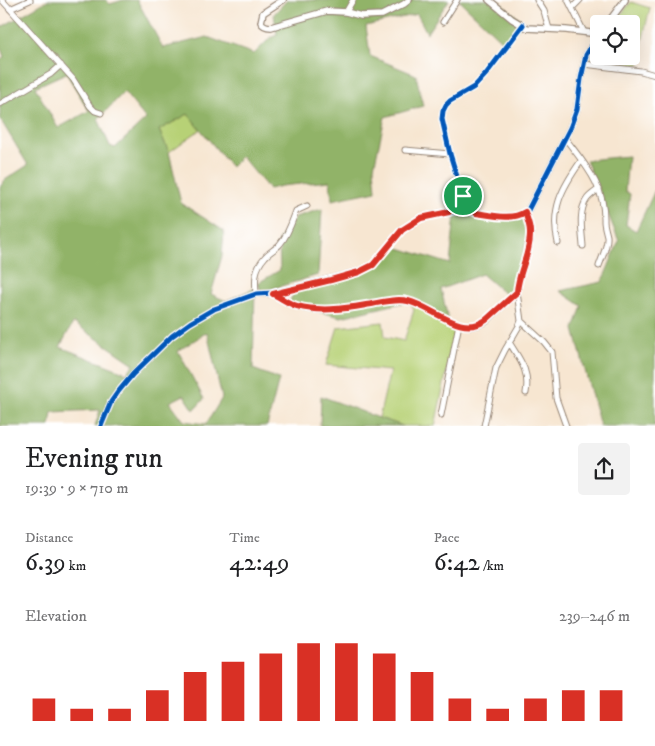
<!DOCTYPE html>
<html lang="en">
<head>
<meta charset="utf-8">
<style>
	:root { --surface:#fff; --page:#f2f2f2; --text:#202124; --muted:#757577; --accent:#d93025 }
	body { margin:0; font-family:"IM FELL DW Pica",serif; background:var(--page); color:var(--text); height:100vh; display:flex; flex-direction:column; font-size:19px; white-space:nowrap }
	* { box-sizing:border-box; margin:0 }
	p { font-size:16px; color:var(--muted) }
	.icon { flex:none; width:28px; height:28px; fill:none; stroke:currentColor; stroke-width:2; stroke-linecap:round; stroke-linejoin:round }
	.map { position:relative; height:426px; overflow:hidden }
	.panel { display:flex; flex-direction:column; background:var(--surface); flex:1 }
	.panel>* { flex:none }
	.buttons { position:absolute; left:590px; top:15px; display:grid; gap:10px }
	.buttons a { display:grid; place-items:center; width:50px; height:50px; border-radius:5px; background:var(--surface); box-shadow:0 5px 20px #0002; font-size:25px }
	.pin { position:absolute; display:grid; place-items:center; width:42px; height:42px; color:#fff; margin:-21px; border:2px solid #fff; border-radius:50%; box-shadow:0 1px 5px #0007 }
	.round { display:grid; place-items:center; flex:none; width:52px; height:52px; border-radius:5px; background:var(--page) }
	.summary { display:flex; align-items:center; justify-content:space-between; height:85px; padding:0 25px }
	h1 { font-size:28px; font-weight:600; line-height:38px }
	.metrics { display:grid; grid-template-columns:repeat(3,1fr); gap:8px; height:85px; padding:5px 25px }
	.metrics div { display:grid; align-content:center }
	.metrics b { font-size:25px; font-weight:600 }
	.metrics small { font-size:14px; font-weight:400 }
	.metrics p { font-size:14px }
	.chart { height:140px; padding:10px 25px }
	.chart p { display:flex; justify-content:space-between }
	.chart svg { width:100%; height:90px; margin-top:5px; stroke:var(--accent); stroke-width:6 }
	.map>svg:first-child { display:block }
	.green { fill:#b7d176; stroke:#797e4a }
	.forest { fill:#91b367; stroke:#666e42; fill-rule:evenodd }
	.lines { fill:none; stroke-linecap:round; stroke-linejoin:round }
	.minor-casing { stroke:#998878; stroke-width:7 }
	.tertiary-casing { stroke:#998878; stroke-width:8 }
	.minor { stroke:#fff; stroke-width:5 }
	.tertiary { stroke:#fff; stroke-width:5.5 }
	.cycleway-casing { stroke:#fff; stroke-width:8 }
	.cycleway { stroke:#0057b8; stroke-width:5 }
	.route-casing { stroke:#fff; stroke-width:10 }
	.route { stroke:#d93025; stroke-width:6 }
</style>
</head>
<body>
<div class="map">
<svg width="655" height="426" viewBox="0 0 655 426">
	<rect width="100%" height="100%" fill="#fff"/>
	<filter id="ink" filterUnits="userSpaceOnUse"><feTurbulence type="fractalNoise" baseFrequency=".02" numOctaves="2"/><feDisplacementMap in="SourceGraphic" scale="10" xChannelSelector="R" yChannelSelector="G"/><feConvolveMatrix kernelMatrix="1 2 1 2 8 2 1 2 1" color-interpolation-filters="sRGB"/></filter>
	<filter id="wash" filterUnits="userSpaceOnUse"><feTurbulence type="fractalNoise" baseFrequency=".0096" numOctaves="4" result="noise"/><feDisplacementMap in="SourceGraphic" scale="20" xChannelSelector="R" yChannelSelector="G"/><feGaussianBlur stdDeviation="1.12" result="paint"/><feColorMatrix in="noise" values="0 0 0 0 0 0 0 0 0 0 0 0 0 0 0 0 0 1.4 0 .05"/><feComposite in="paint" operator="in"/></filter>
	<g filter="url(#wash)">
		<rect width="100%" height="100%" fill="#f7e6d1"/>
		<path class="green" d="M631 2 650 8 640 50 639 65 592 59 599 45V56H631V24H613Z
			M188 114 201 129 169 152 159 130Z
			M410 301 454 325 456 327 435 426H403L379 418 390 371 326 365 338 327 383 322 385 337 404 341 414 310Z"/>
		<path class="forest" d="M48 0H106L110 4 123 0H137L163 48 207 37 254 54 270 38 277 35 274 14 287 0H449L427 33 417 14 366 26 370 56 416 75 423 106 385 117 374 167 376 191 332 200 330 181 281 186 269 189 241 156 231 167 188 114 159 130 169 152 181 203 224 231 222 256 211 294 226 301 255 288 253 369 279 379 267 426H95L100 410 52 412 50 426H0V187L5 180 28 165 0 119V60L4 57 0 46V28ZM66 73 89 111 58 128 35 87ZM124 92 146 119 115 148 110 146 98 119ZM73 323H74L134 364 127 373 60 347ZM207 332 222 398 206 424 184 421 170 402 184 395 194 410 204 399 178 351Z
			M459 0H497L524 22 504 43Z
			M628 156 625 191 630 194 626 225 636 231 655 190V426H600L574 329 582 306 560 291 602 282 619 241 586 160Z
			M322 209 318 275 261 292 258 283 280 270 279 240 295 217Z
			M455 215 523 220 528 235 511 299 482 274 441 289 448 319 410 301 341 317 288 304 294 293 376 263 393 246 450 264Z
			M321 396 379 418 403 426H320Z"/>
	</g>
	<g filter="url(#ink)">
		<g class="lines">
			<g class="minor-casing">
				<path id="minor" d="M2 0 73 79 90 106 95 111 101 113
					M537 0 544 11 549 29
					M568 0 584 32
					M572 8 580 0
					M10 9 30 0
					M346 12 353 0
					M443 22 457 0
					M584 64 641 71 655 75
					M0 104 51 74 61 65
					M565 138C585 165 605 185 604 221 604 226 606 231 607 236 608 246 602 257 599 266
					M405 150 450 154
					M449 212 463 196
					M476 213 463 196 450 154 442 119 443 111 446 105 450 101 474 87 486 74 523 25
					M558 243C550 209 562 188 581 161
					M583 246C582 232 578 211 587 199 590 195 595 192 599 189
					M273 293C280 297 289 304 297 306 319 312 343 309 366 305 379 303 395 298 408 301 433 307 460 338 487 321L517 292
					M256 294C255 280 254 269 265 257 269 252 276 249 280 244 288 235 292 222 296 211L307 206
					M521 321 544 342 552 352 556 398 566 426
					M509 342C520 360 530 371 526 393
					M441 415 459 324
					M484 426 496 368 505 350 519 326 521 321 517 292 518 283 530 242V230L525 212"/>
			</g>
			<g class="tertiary-casing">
				<path id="tertiary" d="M283 0 263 13 261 22C263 26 266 27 271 27L327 11 346 12 361 16 382 15 404 4 409 0
					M489 0 512 19 527 28 566 30 599 34
					M607 24 625 0
					M101 426 111 402 118 392 133 374 172 336 190 323 214 309 256 294 273 293 359 272 373 265 402 230 421 218 443 213 463 211 500 217 518 216 522 215 528 210 570 128 577 109 581 79 586 55 599 34"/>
			</g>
			<use href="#minor" class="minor"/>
			<use href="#tertiary" class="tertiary"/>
			<g class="cycleway-casing">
				<path id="cycleway" d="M476 213 463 196 450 154 442 119 443 111 446 105 450 101 474 87 486 74 523 25
					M101 426 111 402 118 392 133 374 172 336 190 323 214 309 256 294 273 293 359 272 373 265 402 230 421 218 443 213 463 211 500 217 518 216 522 215 528 210 570 128 577 109 581 79 586 55 599 34"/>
			</g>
			<use href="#cycleway" class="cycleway"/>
		</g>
	</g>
	<g class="lines" filter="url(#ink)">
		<g class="route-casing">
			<path id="route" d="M463 196 476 213C491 215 512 221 525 212 527 219 530 225 530 232 531 253 518 272 517 292L486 320C461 338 433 307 408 301 395 298 379 303 366 305 343 309 319 312 297 306 289 304 280 297 273 294L331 280 359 272 373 265 402 230 421 218 449 212Z"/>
		</g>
		<use href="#route" class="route"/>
	</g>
</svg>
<div class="buttons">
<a><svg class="icon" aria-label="locate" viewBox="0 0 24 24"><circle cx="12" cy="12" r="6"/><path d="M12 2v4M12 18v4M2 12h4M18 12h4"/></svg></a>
</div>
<div class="pin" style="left:463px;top:196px;background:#1e9e55"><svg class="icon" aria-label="arrive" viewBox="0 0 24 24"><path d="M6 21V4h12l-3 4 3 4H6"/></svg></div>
</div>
<section class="panel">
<div class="summary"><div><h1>Evening run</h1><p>19:39 · 9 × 710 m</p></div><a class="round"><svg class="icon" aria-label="share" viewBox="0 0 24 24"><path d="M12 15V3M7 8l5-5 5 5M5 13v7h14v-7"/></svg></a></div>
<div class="metrics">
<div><p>Distance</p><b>6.39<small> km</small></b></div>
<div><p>Time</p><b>42:49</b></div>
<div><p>Pace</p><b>6:42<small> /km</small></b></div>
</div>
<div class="chart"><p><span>Elevation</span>239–246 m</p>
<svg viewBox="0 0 160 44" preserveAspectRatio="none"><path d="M5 44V33M15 44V38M25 44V38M35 44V29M45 44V20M55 44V15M65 44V11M75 44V6M85 44V6M95 44V11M105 44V20M115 44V33M125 44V38M135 44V33M145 44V29M155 44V29"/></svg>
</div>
</section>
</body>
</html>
